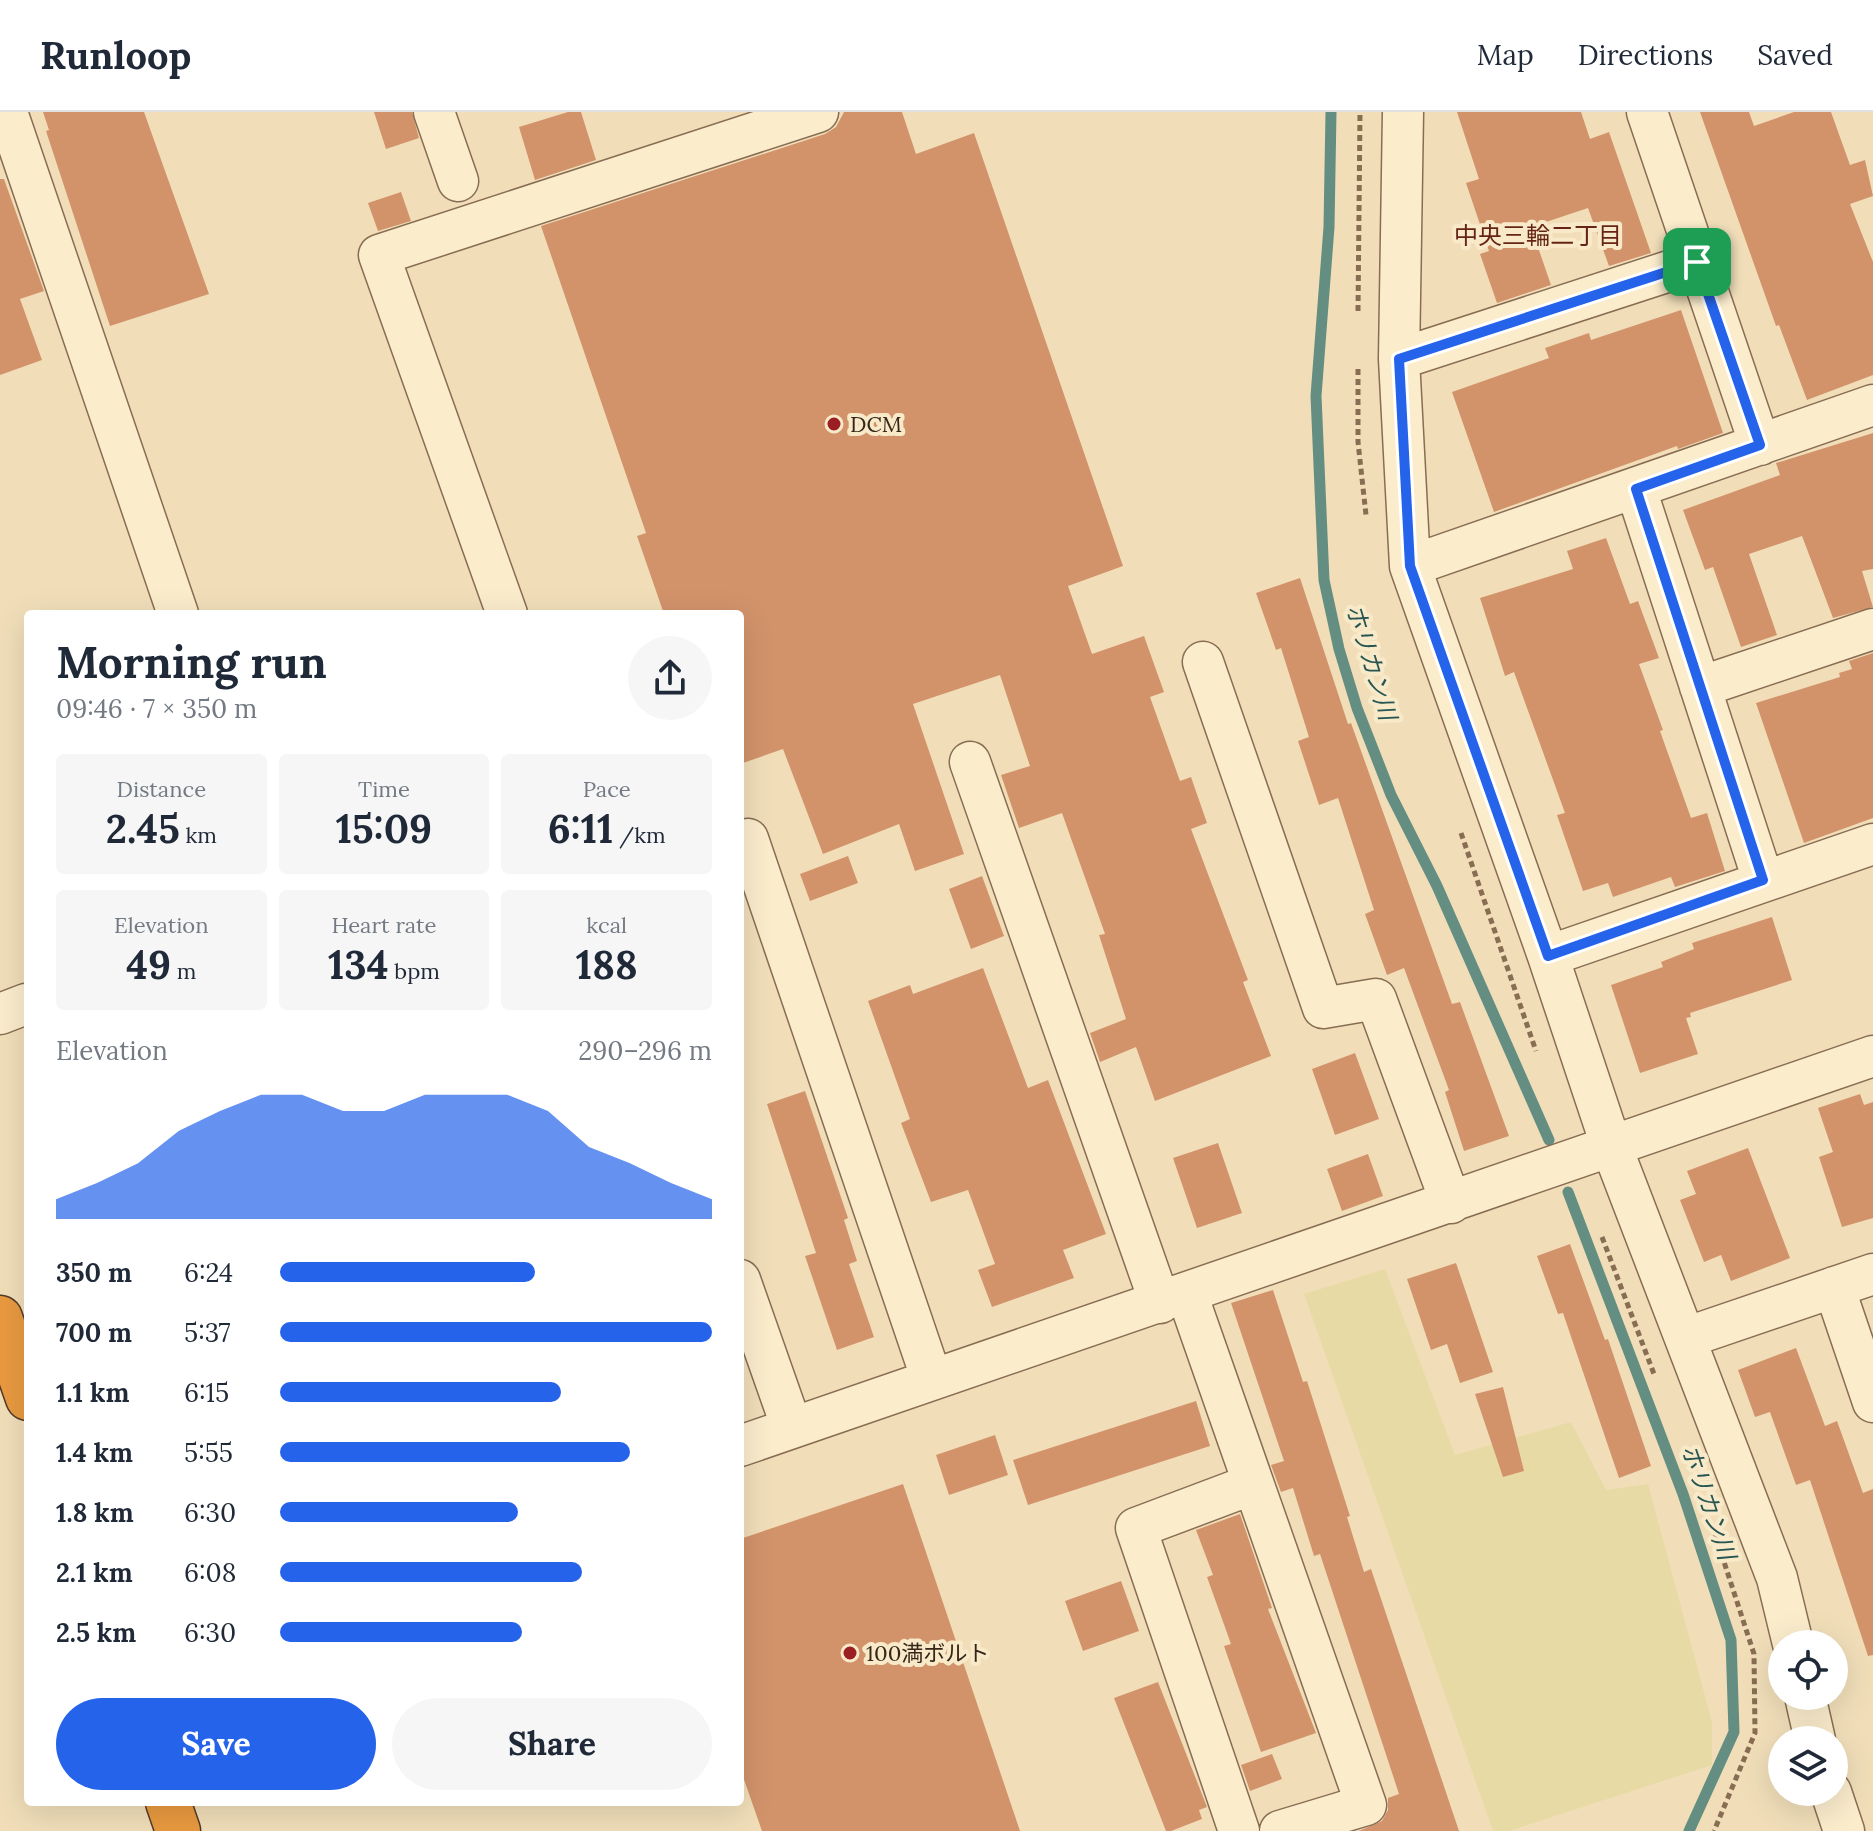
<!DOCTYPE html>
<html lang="en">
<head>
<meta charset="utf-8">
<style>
	:root { --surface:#fff; --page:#f6f6f7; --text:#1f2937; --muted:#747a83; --line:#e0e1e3; --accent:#2563eb }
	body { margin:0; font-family:Lora,"Noto Sans JP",serif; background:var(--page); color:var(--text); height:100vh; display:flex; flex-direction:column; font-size:30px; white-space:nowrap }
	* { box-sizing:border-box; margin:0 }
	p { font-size:26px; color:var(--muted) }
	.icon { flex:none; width:44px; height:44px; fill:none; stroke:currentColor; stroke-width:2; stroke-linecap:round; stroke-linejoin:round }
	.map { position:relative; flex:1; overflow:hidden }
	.side { position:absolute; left:24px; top:498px; width:720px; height:1196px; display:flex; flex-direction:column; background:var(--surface); border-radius:8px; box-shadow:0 8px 32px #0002 }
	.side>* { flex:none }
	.fabs { position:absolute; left:1768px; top:1518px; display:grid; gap:16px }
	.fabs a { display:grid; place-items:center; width:80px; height:80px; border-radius:50%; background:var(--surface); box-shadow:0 8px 32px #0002; font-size:40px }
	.pin { position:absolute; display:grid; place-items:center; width:68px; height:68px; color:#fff; margin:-34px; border-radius:16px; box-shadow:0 4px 12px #0006 }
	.round { display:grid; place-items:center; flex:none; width:84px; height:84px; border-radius:42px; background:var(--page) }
	.head { display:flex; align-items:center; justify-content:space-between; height:136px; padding:0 32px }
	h1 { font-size:44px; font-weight:700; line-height:60px }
	.metrics { display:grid; grid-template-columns:repeat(3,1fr); gap:12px; height:136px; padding:8px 32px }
	.metrics div { display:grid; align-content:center; border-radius:8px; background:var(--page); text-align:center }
	.metrics b { font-size:40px; font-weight:700 }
	.metrics small { font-size:22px; font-weight:400 }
	.metrics p { font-size:22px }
	.chart { height:224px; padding:16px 32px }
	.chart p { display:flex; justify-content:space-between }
	.chart svg { width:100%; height:144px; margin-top:8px; fill:var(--accent); opacity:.7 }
	.primary-button { display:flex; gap:16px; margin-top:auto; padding:16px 32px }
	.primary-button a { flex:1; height:92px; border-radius:48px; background:var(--accent); color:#fff; font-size:32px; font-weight:700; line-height:92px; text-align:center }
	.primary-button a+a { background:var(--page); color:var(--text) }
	ul { padding:0 32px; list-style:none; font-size:26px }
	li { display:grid; grid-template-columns:128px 96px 1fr; align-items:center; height:60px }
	li i { height:20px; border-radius:10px; background:var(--accent) }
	header { display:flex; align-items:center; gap:48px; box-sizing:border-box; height:112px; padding:0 40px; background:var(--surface); border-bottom:2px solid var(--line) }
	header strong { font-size:38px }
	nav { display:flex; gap:44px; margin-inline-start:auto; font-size:28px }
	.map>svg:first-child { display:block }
	.farmland { fill:#e7daa5 }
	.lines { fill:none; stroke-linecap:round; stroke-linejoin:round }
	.stream { stroke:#658e82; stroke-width:11 }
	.building { fill:#d2936b }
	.minor-casing { stroke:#886d53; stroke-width:43 }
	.highway-casing { stroke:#543b28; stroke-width:47 }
	.path { stroke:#886d53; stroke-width:5; stroke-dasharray:6 4; stroke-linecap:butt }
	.minor { stroke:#fbeccc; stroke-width:40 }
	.highway { stroke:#e99a40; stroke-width:44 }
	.route-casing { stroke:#fff; stroke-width:16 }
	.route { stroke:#2563eb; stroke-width:10 }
	.poi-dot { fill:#9b1e23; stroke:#f8e9c8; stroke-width:3 }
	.labels { text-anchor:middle; stroke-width:8; stroke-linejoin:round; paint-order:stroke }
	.poi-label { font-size:22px; fill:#352619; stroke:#f8e9c8; text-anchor:start }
	.neighbourhood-label { font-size:24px; fill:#652415; stroke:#f8e9c8 }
	.water-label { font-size:24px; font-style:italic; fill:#275652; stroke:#f8e9c8 }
</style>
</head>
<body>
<header>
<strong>Runloop</strong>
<nav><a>Map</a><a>Directions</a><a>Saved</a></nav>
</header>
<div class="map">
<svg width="1873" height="1719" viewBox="0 0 1873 1719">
	<rect width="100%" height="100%" fill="#f1deb9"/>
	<path class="farmland" d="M1385 1157 1455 1343 1571 1310 1606 1378 1648 1372 1712 1610V1653L1509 1719H1493L1304 1182Z"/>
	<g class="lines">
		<path class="stream" d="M1331 0 1329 115 1316 284 1324 468 1339 537 1357 596 1391 683 1437 774 1549 1028
			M1568 1080 1683 1382 1731 1528 1734 1620 1689 1719"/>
	</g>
	<path class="building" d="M43 0H144L209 182 110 214 46 19 49 18Z
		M374 0H412L419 26 386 37Z
		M568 0H581L596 48 535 68 519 15Z
		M844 0H902L916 42 974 21 1123 454 1068 474 1092 542 1144 524 1164 580 1150 585 1180 669 1191 665 1207 711 1191 717 1248 868 1243 870 1271 944 1155 989 1136 935 1100 950 1099 947 1090 921 1126 907 1099 823 1105 822 1062 701 1019 716 1001 663 1030 654 1000 563 913 592 964 742 915 759 899 712 823 742 783 637 740 652V502H664L637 424 646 421 541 114 825 22 836 15Z
		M1457 0H1581L1590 27 1609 20 1651 141 1609 154 1588 96 1531 115 1551 173 1497 191 1480 142 1489 139 1466 71 1479 67Z
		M1700 0H1749L1754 14 1794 0H1831L1850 53 1865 48 1873 84 1850 92 1873 150V263L1807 288 1779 213 1776 214Z
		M0 67H4L44 179 20 187 42 248 0 263Z
		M401 80 411 109 378 119 368 91Z
		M1681 198 1723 321 1678 337 1677 334 1494 400 1452 280 1549 246 1545 236 1589 221 1591 228Z
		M1873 321V457L1862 459 1873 495 1833 506 1802 424 1749 442 1777 523 1741 535 1713 455 1705 458 1683 398 1780 363 1776 351Z
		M1606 426 1630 492 1638 489 1659 546 1639 552 1663 618 1660 619 1691 706 1707 701 1725 759 1675 775 1671 765 1613 785 1608 771 1583 779 1557 703 1565 701 1514 560 1505 564 1480 486 1573 457 1567 439Z
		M1300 466 1348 612 1351 611 1452 892 1460 890 1509 1024 1464 1039 1445 980 1449 978 1404 856 1387 863 1365 802 1374 798 1338 686 1319 693 1298 629 1309 625 1281 536 1276 538 1256 481Z
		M1873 541V706L1804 731 1756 591 1840 565 1839 561 1852 557 1849 549Z
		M848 744 858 771 810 789 800 762Z
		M982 764 1004 824 971 837 949 777Z
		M1772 805 1792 868 1690 901 1691 905 1686 906 1698 942 1640 961 1611 873 1663 855 1661 850 1694 837 1692 831Z
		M983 856 1028 976 1048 968 1106 1122 1063 1138 1074 1166 992 1195 978 1158 995 1152 968 1078 931 1090 901 1011 910 1007 868 889 910 873 913 882Z
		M1355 941 1379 1007 1335 1023 1312 957Z
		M805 979 848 1106 844 1108 857 1149 849 1152 874 1225 837 1238 805 1144 816 1141 767 992Z
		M1860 982 1864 993 1873 990V1106L1842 1115 1819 1045 1833 1040 1818 996Z
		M1218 1031 1242 1101 1197 1116 1173 1046Z
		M1748 1036 1790 1146 1731 1169 1721 1143 1704 1150 1680 1088 1696 1082 1687 1059Z
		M1368 1042 1383 1084 1342 1099 1327 1057Z
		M1570 1132 1605 1228 1608 1227 1651 1354 1619 1366 1563 1201 1558 1202 1537 1144Z
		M1456 1151 1493 1260 1460 1271 1447 1232 1431 1238 1407 1167Z
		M1273 1178 1303 1270 1307 1269 1350 1404 1347 1405 1364 1460 1371 1457 1459 1719H1359L1382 1709 1388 1698V1686L1399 1682 1320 1442 1314 1444 1293 1376 1281 1380 1271 1353 1284 1349 1231 1191Z
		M1796 1236 1825 1314 1837 1309 1863 1381 1873 1377V1543L1868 1544 1810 1368 1796 1373 1770 1300 1755 1305 1738 1258Z
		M1503 1275 1524 1359 1503 1365 1475 1282Z
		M1196 1289 1210 1334 1028 1393 1013 1348Z
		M995 1323 1008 1363 949 1383 936 1343Z
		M903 1372 1020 1719H762L740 1656V1427Z
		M1240 1402 1272 1496 1268 1497 1316 1621 1261 1640 1224 1534 1231 1532 1207 1465 1213 1463 1196 1418Z
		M1121 1469 1139 1519 1083 1539 1065 1489Z
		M1158 1570 1207 1695 1199 1698 1202 1707 1171 1719H1166L1114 1586Z
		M1272 1642 1282 1667 1250 1679 1241 1653Z"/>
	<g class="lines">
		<g class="minor-casing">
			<path id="minor" d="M7 0 178 502
				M434 0 458 69
				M1403 0 1399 247 1410 454 1548 844 1612 1036 1777 1466 1793 1532
				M1647 0 1760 333
				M1399 247 1697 150
				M1636 377 1763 768
				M1410 454 1873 293
				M507 502 379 143 818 0
				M1203 550 1323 896 1376 887 1451 1091
				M1700 575 1873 517
				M970 650 1160 1191
				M748 727 932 1268
				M1548 844 1873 732
				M0 902 26 892
				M740 1168 792 1316
				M1834 1175 1873 1290
				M1187 1182 1366 1693 1280 1719
				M1685 1226 1873 1162
				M740 1334 1873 944
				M1805 1584 1815 1628
				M1831 1680 1844 1719
				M1239 1719 1136 1416 1253 1372"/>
		</g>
		<g class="highway-casing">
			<path id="highway" d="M0 1206 28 1286
				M168 1690 178 1719"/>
		</g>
		<path class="path" d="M1358 199 1360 0
			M1358 257V330L1366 403
			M1461 721 1536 939
			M1602 1125 1654 1262
			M1712 1413 1754 1542 1755 1621 1714 1719"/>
		<use href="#minor" class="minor"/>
		<use href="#highway" class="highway"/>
	</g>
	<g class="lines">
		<g class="route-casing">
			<path id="route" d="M1697 150 1760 333 1636 377 1763 768 1548 844 1410 454 1399 247Z"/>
		</g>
		<use href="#route" class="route"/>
	</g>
	<g class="poi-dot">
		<circle cx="834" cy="312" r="8"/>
		<circle cx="850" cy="1541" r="8"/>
	</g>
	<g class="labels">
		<g class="poi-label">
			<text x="850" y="320">DCM</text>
			<text x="866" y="1549">100満ボルト</text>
		</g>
		<g class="neighbourhood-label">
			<text x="1538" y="132">中央三輪二丁目</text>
		</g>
		<g class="water-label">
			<text transform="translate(1371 550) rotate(73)" y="8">ホリカン川</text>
			<text transform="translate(1708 1390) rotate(71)" y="8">ホリカン川</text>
		</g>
	</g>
</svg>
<div class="fabs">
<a><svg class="icon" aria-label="locate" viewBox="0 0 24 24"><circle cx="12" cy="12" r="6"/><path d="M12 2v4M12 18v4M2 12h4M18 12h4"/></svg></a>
<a><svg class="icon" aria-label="layers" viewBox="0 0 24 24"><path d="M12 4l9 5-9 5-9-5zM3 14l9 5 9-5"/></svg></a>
</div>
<div class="pin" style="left:1697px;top:150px;background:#1e9e55"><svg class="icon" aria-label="arrive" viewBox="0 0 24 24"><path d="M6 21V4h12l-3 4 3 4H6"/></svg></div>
<section class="side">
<div class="head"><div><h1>Morning run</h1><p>09:46 · 7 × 350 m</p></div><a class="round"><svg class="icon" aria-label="share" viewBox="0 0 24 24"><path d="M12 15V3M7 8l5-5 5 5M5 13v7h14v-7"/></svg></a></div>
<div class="metrics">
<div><p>Distance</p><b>2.45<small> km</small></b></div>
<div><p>Time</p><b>15:09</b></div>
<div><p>Pace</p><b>6:11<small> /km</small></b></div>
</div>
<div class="metrics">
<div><p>Elevation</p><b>49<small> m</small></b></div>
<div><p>Heart rate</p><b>134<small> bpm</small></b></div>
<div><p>kcal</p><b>188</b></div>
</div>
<div class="chart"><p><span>Elevation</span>290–296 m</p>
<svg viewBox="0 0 160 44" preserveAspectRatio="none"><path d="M0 44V38L10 33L20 27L30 17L40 11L50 6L60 6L70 11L80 11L90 6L100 6L110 6L120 11L130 22L140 27L150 33L160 38V44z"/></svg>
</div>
<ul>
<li><b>350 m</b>6:24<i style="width:59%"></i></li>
<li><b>700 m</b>5:37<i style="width:100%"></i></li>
<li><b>1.1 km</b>6:15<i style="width:65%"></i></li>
<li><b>1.4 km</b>5:55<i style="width:81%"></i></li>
<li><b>1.8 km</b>6:30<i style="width:55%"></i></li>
<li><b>2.1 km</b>6:08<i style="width:70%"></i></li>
<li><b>2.5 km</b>6:30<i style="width:56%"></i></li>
</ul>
<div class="primary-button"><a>Save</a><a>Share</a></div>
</section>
</div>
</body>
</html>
